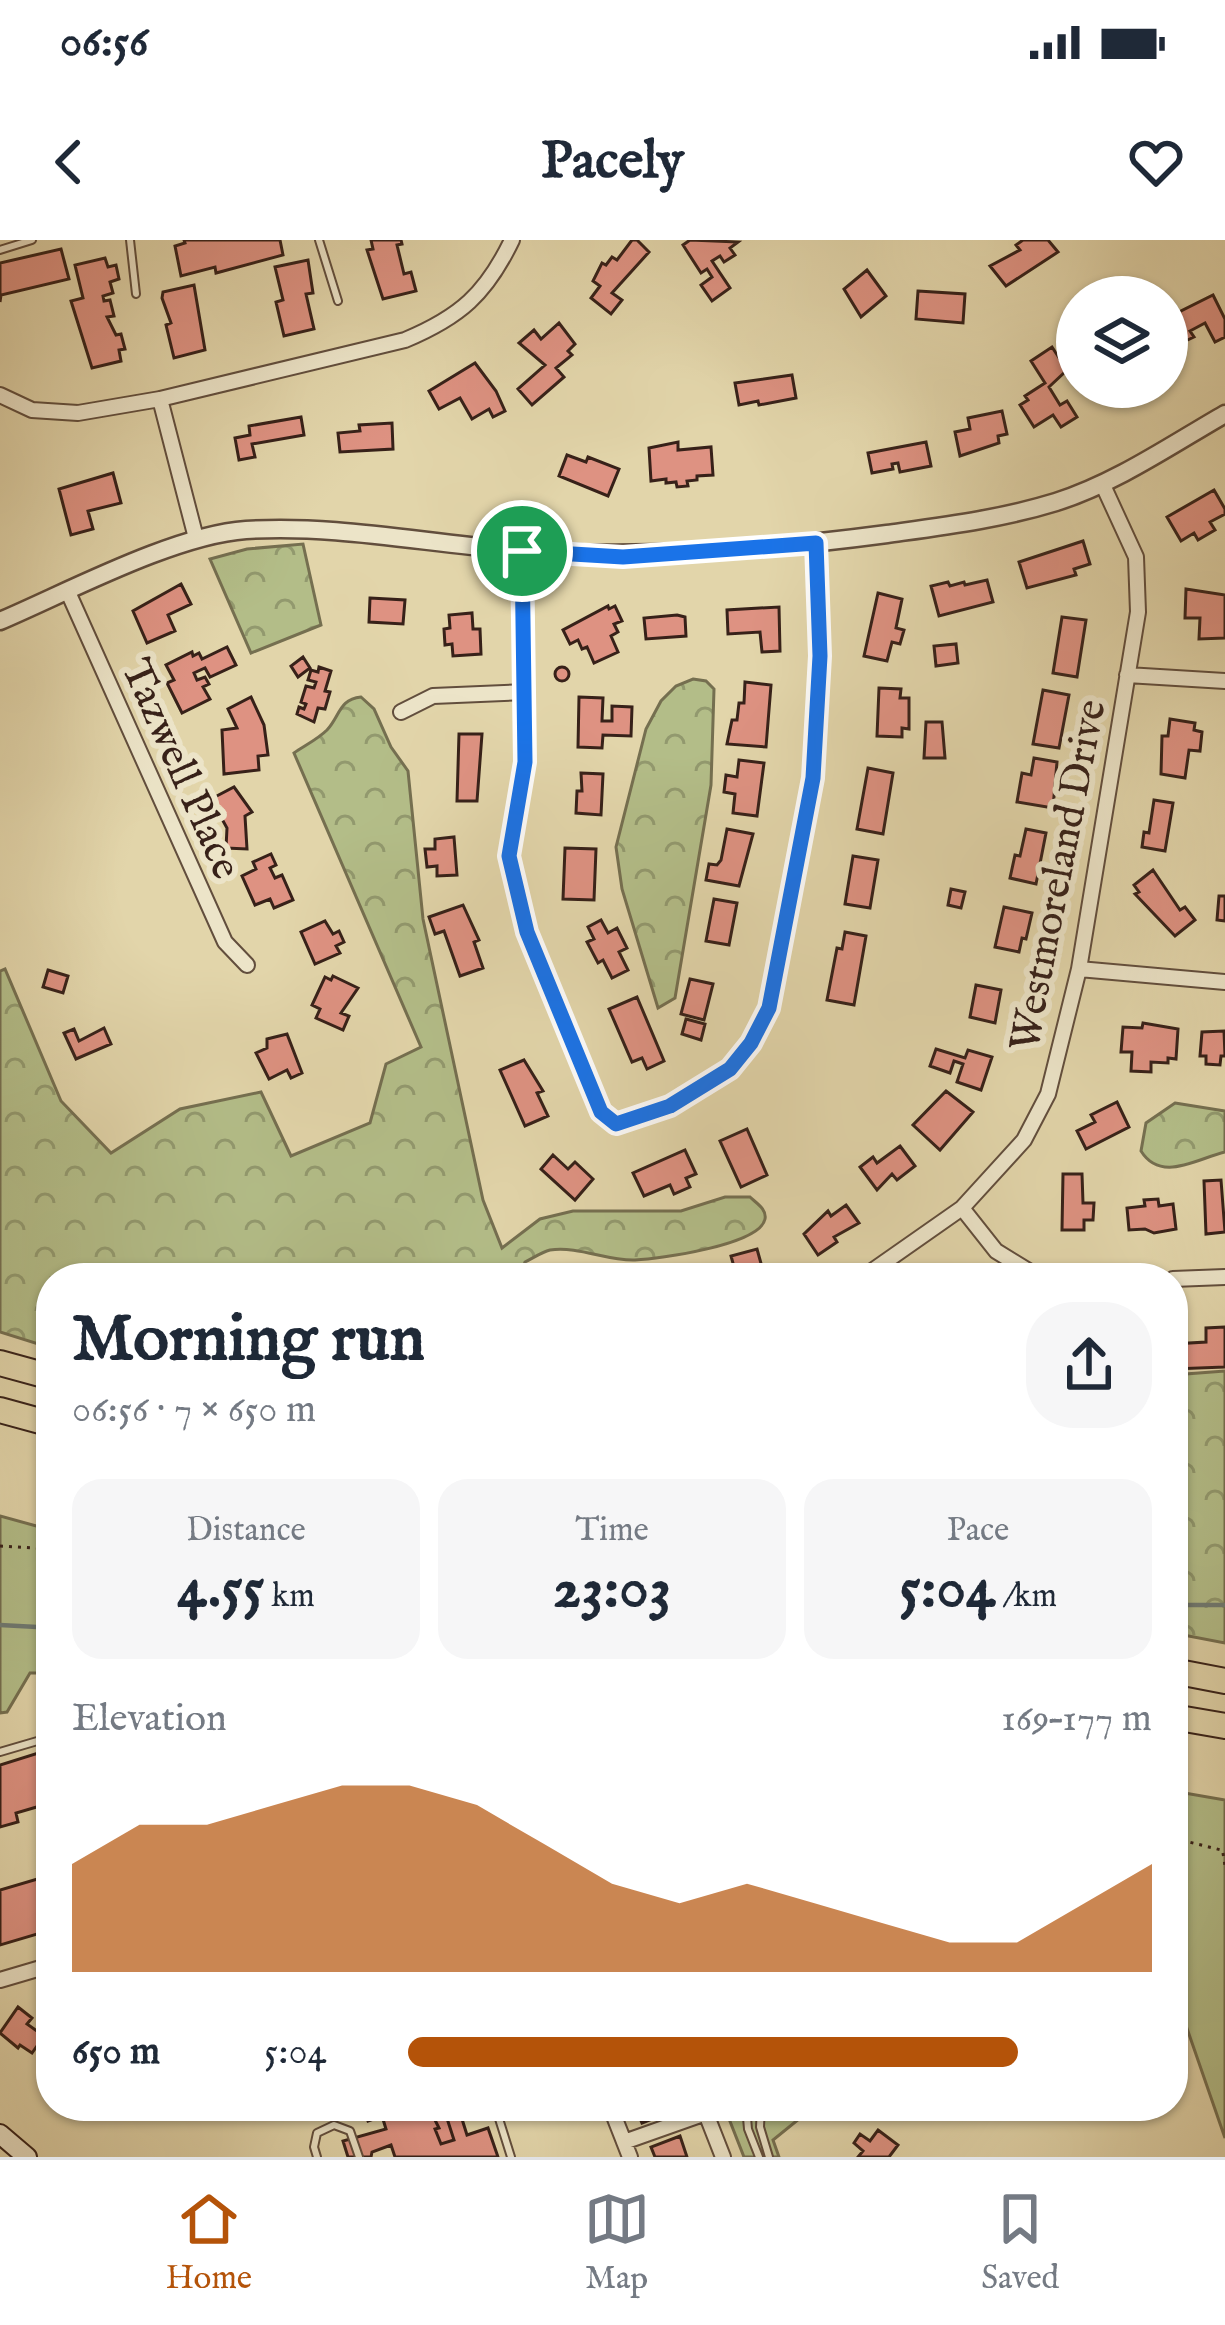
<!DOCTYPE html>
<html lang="en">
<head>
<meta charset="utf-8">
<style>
	:root { --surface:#fff; --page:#f6f6f7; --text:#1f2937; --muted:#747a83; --line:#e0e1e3; --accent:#b45309 }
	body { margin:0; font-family:"IM FELL English",serif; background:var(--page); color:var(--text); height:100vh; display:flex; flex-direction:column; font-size:45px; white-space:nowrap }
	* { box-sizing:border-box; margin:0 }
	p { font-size:39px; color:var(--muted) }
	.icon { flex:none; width:66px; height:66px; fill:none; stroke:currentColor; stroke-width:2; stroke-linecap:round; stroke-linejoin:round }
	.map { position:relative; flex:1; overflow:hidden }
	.panel { position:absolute; left:36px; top:1023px; width:1152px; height:858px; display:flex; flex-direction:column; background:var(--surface); border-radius:48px; box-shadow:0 3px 9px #0004 }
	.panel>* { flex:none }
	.tools { position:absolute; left:1056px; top:36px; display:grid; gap:24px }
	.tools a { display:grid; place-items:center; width:132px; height:132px; border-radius:50%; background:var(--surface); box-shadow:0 3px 9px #0004; font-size:60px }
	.pin { position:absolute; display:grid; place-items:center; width:102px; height:102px; color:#fff; margin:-51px; border:6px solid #fff; border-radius:50%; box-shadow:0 3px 12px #0007 }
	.round { display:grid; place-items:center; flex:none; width:126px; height:126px; border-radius:48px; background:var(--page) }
	.overview { display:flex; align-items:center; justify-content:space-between; height:204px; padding:0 36px }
	h1 { font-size:66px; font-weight:700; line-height:90px }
	.figures { display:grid; grid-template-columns:repeat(3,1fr); gap:18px; height:204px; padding:12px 36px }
	.figures div { display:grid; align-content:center; border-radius:30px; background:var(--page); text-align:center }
	.figures b { font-size:60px; font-weight:700 }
	.figures small { font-size:33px; font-weight:400 }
	.figures p { font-size:33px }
	.chart { height:336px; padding:24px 36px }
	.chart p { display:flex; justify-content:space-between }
	.chart svg { width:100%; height:216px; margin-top:12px; fill:var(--accent); opacity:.7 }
	ul { padding:0 36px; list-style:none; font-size:39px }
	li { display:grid; grid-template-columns:192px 144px 1fr; align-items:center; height:90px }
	li i { height:30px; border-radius:15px; background:var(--accent) }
	.status { display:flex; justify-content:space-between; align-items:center; height:84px; padding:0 60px; background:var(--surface); direction:ltr }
	.status svg { height:33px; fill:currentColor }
	header { display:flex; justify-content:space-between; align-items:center; height:156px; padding:0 36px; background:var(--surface); font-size:54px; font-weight:700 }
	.tabs { display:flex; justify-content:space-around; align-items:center; height:168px; border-top:3px solid var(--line); background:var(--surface); font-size:33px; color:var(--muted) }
	.tabs a { display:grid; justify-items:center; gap:6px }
	.tabs .current { color:var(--accent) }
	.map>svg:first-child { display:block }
	.forest { fill:url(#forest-crowns); stroke:#756f50; stroke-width:3 }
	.park { fill:#b3bd88; stroke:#756f50; stroke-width:3 }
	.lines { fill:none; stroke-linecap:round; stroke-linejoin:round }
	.stream { stroke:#707b74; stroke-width:4.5 }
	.building { fill:#de9282; stroke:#372119; stroke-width:3 }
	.service-casing { stroke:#624e3d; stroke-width:10 }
	.minor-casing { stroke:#624e3d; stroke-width:18 }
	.tertiary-casing { stroke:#624e3d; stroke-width:21 }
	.secondary-casing { stroke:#372119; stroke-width:22 }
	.motorway-casing { stroke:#372119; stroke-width:28 }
	.path { stroke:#372119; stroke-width:3; stroke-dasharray:3 6; stroke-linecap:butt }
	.service { stroke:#ece4c8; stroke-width:6 }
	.minor { stroke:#ece4c8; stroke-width:14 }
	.tertiary { stroke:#ece4c8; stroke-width:16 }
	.secondary { stroke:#ece4c8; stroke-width:18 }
	.motorway { stroke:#e2d5aa; stroke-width:24 }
	.route-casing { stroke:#fff; stroke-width:24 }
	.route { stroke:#1a73e8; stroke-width:15 }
	.labels { text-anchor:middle; stroke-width:12; stroke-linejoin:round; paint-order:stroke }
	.street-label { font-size:42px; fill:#372119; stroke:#ece4c8 }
</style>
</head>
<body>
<div class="status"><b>06:56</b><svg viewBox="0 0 49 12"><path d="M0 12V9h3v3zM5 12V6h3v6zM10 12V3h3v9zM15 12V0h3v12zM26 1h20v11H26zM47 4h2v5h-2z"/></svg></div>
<header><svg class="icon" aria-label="back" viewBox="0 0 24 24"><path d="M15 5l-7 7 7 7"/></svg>Pacely<svg class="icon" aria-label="heart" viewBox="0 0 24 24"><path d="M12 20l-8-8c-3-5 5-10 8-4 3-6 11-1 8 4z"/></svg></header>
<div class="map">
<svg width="1225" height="1917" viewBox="0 0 1225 1917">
	<defs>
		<pattern id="forest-crowns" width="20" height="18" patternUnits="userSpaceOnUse" patternTransform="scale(3)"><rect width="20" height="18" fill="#b3bd88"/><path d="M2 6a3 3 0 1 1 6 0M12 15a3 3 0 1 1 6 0" fill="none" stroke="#92996e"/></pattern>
	</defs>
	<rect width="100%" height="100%" fill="#e2d5aa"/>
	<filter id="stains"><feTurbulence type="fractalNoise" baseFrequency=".00167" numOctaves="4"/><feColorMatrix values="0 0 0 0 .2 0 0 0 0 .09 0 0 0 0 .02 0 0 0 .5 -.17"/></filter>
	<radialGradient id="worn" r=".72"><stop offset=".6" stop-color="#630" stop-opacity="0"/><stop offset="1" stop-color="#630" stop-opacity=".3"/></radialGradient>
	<path class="forest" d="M303 304 321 385 251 413 210 319 247 309Z
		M693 439 706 441 714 449 711 545 675 758 658 768 622 649 616 607 646 489 661 461 676 446Z
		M361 457 374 469 391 507 408 531 423 679 483 960 502 1008 540 979 573 971H681L725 957H750C756 963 767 969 765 979 760 1005 659 1019 635 1020 607 1021 579 1006 550 1010 542 1012 533 1018 525 1022L519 1038H51V1108L0 1092V731L5 729 61 861 111 913 180 869 261 852 291 916 370 883 386 824 421 807 294 513C304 506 318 499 327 490 340 476 339 459 361 457Z
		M1175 863 1225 871V912C1196 919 1161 943 1141 911L1146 883Z
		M1225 1131V1403L1173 1393V1135Z"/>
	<path class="park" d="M0 1276 51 1290V1433H30L7 1472 0 1473Z
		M1173 1551 1225 1560V1898L1173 1748Z
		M724 1866H815L773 1900 779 1917H744Z"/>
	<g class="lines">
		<path class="stream" d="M1173 1365H1225
			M0 1385 37 1387 51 1395"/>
	</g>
	<path class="building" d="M184 0H280L283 15 216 33 215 27 181 36 175 6 185 3Z
		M371 0H401L402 4 397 5 404 34 411 32 416 51 383 59 367 10 373 9Z
		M632 0H637L649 12 612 53 622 60 611 74 591 58 600 46 593 41 602 23 606 25 612 17 617 20Z
		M690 0 738 2 730 8 735 15 724 22 720 16 712 21 730 48 712 61 701 45 712 37 707 29 701 33 683 5Z
		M1023 0H1048L1058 12 1006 46 990 26 1020 10 1016 5Z
		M61 9 69 39 1 55 0 62V23Z
		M105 18 108 27 116 25 119 39 110 42 113 53 103 56 104 61 110 60 114 76 107 77 116 95 121 94 125 109 119 110 121 121 92 128 71 61 83 58 75 25Z
		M308 20 313 53 306 54 314 89 284 96 276 62 283 60 275 27Z
		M867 30 886 56 861 77 844 49Z
		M194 45 205 110 174 118 166 85 171 83 162 58 163 52Z
		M918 51 965 54 963 83 916 79Z
		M1213 55 1225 79V97L1215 102 1205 83 1190 91 1194 97 1179 104 1167 78Z
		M559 83 575 104 568 111 572 115 556 128 564 137 532 165 518 149 545 125 519 103 534 90 541 99Z
		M1052 107 1067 130 1049 147 1060 165 1067 161 1077 177 1061 187 1053 175 1034 187 1020 165 1028 160 1025 156 1045 143 1031 121Z
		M475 123 496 151 505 171 493 177 489 169 472 179 460 158 439 169 429 151Z
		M792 135 796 158 759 165 758 161 739 165 735 143Z
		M1002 171 1007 194 998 196 999 203 960 216 955 192 970 189 968 178Z
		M301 177 304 195 252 204 255 217 239 220 235 198 250 195 249 186Z
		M392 183 393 209 340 212 338 193 360 191 359 185Z
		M678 202V210L711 207 713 235 697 236V240L687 241 688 246 677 247 676 242 666 243V239L651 241 649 208Z
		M926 202 931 226 900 232 898 223 892 224 893 229 872 233 868 213Z
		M567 215 586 222 588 217 619 229 608 256 559 236Z
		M113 233 121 263 88 271 93 289 71 295 59 249Z
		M1214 250 1225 269V274L1210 282 1215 290 1198 300 1194 293 1181 301 1167 277Z
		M1083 301 1090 324 1074 329 1076 335 1027 348 1019 322Z
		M987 340 993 362 939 376 931 346 948 342 950 346 964 342 965 345Z
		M181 344 191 364 168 375 175 391 147 403 133 371Z
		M1186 349 1225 355V398L1199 399 1200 378H1185Z
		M878 353 902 359 896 388 904 390 900 404 892 402 887 421 864 416Z
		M370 358 405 360 403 384 369 382Z
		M608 366 609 369 615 366 622 381 614 384 618 392 611 396 618 412 594 423 587 407 582 409 578 400 570 404 563 390Z
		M779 367 780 411 762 412 760 392 728 394 727 370Z
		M472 373 473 389H480L481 414 453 416 452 404 445 405 444 389 450 388 449 375Z
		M677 375 685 377 686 396 646 399 644 378Z
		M1062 377 1086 380 1077 437 1053 433Z
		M956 404 958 423 936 426 934 406Z
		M227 407 236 425 210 437 205 428 194 433 197 440 205 437 209 444 203 447 210 459 182 473 167 443 174 440 166 425 192 412 193 416 199 413 202 419Z
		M303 417 310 428 298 437 291 426Z
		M319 427 331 431 325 451 330 452 325 469 318 468 314 482 297 474 299 467 304 469 306 464 301 462 306 446 314 448 316 442 308 440 311 430 318 432Z
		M555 434a7 7 0 1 1 14 0a7 7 0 1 1-14 0Z
		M745 442 771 445 766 507 727 504 732 480H737L739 463H744Z
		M879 448 901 449 900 458H909V489L902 488V497L877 496Z
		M1043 450 1069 455 1059 508 1033 504Z
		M251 457 264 485 268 515 258 516 259 530 224 534 222 490 237 488 228 469Z
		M579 457 603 458 602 481H612V466L632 467 631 496 603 495 602 508 578 507Z
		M1170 479 1195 483 1194 490 1202 492 1200 511 1189 510 1185 538 1161 534 1162 496H1168Z
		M926 482H942L945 518H924Z
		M459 494H482L477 561H457Z
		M1034 518 1057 522 1053 568 1017 562 1022 533 1031 535Z
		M739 520 764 523 757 576 733 573 735 554 724 552 726 535 737 537Z
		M868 528 893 533 883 594 857 589Z
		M581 533 603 534 601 575 576 573 577 551H582Z
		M234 547 252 572 245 576 247 609 226 608 227 588 211 559Z
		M1154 560 1173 563 1165 611 1142 607 1144 592 1149 593Z
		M727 589 753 594 739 646 706 640 709 624 717 625 721 620Z
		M1026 589 1046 593 1036 644 1010 638 1015 615 1020 616Z
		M454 597 457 635 437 636V626L427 627 425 609H435V599Z
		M565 608 596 609 594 660 563 659Z
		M271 614 276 625 270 628 275 638 282 635 293 660 274 668 270 659 255 665 242 636 256 629 253 622Z
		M853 616 878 620 870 668 845 664Z
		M1153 630 1180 670 1185 667 1195 680 1175 696 1135 654 1139 652 1134 645Z
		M951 649 965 652 961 668 948 665Z
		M1219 656H1225V681L1217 680Z
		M714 659 737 663 729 705 706 701Z
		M463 665 479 700 474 702 483 728 460 736 444 691 435 694 429 677Z
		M1004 667 1032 673 1026 699 1022 698 1019 712 995 707Z
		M601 680 608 693 617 688 627 708 619 712 628 730 612 738 603 720 598 723 587 702 594 699 588 687Z
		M325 681 333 694 339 691 344 702 336 706 340 713 315 724 301 692Z
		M845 692 866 696 854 765 827 760 837 708 842 709Z
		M48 730 68 736 63 753 43 747Z
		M333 736 358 748 341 773 349 776 343 790 316 778 320 769 312 765 325 737 331 740Z
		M690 739 713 744 704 780 681 774Z
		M976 745 1001 750 995 783 970 777Z
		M637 757 664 821 647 829 642 818 632 822 609 769Z
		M686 779 705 784 701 800 682 794Z
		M1143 783 1178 789 1176 819 1168 818V823L1151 822V832L1131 831 1132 812H1121L1123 787 1142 788Z
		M104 788 111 804 76 819 64 793 74 789 79 801Z
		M1224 791 1225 816H1221L1220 825 1206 824V816H1200L1202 792Z
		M287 794 302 833 291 838 287 830 269 839 256 813 267 808V799Z
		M936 809 965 818 968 810 992 817 981 850 957 842 963 824 954 821 950 833 930 826Z
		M524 820 543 851 537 853 548 876 525 886 500 830Z
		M946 851 973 872 940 910 913 885Z
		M1117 862 1129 887 1086 909 1077 891 1095 882 1091 875Z
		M747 889 767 935 741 947 720 901Z
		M900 906 915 926 897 940 892 934 877 950 860 927 873 917 877 923Z
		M685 910 696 934 686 938 690 947 674 954 670 945 644 956 633 933Z
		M553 915 568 929 575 922 593 939 575 960 541 929Z
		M1063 934H1082L1083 963H1094L1093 980H1084V990H1062Z
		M1221 940 1225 992 1206 994 1204 941Z
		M1158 959 1159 966 1173 964 1176 989 1154 993 1145 989 1129 990 1127 968 1145 966 1144 960Z
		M846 965 859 983 834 997 837 1002 818 1015 804 994 828 971 831 976Z
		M757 1009 762 1027 736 1034 731 1016Z
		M688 1028 691 1038H659L670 1031Z
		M1225 1087V1127L1173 1129V1104L1206 1102V1088Z
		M51 1509V1567L47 1564 16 1573 18 1582 0 1587V1525Z
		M51 1635V1690L0 1705V1650Z
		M18 1767 32 1778 27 1784 44 1796 32 1813 20 1805 18 1808 0 1793Z
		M363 1866H428L439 1888 435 1889 441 1904 454 1900 443 1866H473L475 1869 462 1879 467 1895 488 1888 498 1917H395L391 1905 372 1912 371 1917H348L343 1901 386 1889 382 1876 368 1881Z
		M428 1866 432 1869 443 1866 454 1900 441 1904 435 1889 439 1888Z
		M635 1866H667L670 1872 642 1883Z
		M926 1866H957L930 1877Z
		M878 1890 898 1905 889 1917H858L863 1911 854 1903 860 1894 870 1901Z
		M680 1896 687 1917H655L651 1907Z"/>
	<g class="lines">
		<g class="service-casing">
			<path id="service" d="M130 0 136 54
				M319 0 338 61
				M0 10 32 0
				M0 1512 51 1497
				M495 1866 511 1917
				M746 1866 748 1889 759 1917
				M761 1866 760 1887 769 1917
				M317 1917 314 1907 317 1893 334 1885 350 1891 359 1917"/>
		</g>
		<g class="minor-casing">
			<path id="minor" d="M0 155 32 170 78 173 160 159 405 100C460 77 486 54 512 0
				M160 159 196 298
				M522 311 525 522 509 615 527 691 601 872 616 884 670 866 730 829 751 803 769 768 813 538 820 415 816 303
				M68 352 225 702 247 725
				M1127 435 1225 441
				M401 472 433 456 526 452
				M1079 729 1225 742
				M962 968 996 1011 1040 1038
				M862 1038 962 968 1024 900 1048 854 1079 729 1138 372 1136 317 1102 243
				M1173 1039 1225 1037
				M0 1740 51 1725
				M610 1866 630 1917
				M703 1866 723 1917
				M624 1902 706 1873"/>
		</g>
		<g class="tertiary-casing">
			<path id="tertiary" d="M0 381C68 352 174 295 246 290 340 284 432 305 526 311 647 319 767 310 887 294 944 286 1001 279 1056 262 1116 243 1171 205 1225 174"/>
		</g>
		<g class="secondary-casing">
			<path id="secondary" d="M0 1894 27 1917"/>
		</g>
		<g class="motorway-casing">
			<path id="motorway" d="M0 1123 51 1137
				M0 1170 51 1184
				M1173 1431 1225 1441
				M1173 1477 1225 1486"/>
		</g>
		<path class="path" d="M0 1306 51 1309
			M1173 1598 1225 1611
			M1223 1613 1225 1626"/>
		<use href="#service" class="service"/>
		<use href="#minor" class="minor"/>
		<use href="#tertiary" class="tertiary"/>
		<use href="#secondary" class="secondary"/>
		<use href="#motorway" class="motorway"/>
	</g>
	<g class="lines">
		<g class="route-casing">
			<path id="route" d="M816 303 820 416 813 538 769 768 751 803 730 829 670 866 616 884 601 872 527 692 509 616 525 522 522 311 623 317Z"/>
		</g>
		<use href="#route" class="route"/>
	</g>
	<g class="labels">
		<g class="street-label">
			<text transform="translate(183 528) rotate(66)" y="15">Tazwell Place</text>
			<text transform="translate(1056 635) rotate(-79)" y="15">Westmoreland Drive</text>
		</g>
	</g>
	<rect width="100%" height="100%" filter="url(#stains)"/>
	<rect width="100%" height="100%" fill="url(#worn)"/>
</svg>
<div class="tools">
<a><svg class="icon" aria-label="layers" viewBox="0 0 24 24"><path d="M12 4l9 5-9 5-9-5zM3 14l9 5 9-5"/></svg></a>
</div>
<div class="pin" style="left:522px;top:311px;background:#1e9e55"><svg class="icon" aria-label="arrive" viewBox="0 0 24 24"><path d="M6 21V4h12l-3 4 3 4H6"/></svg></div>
<section class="panel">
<div class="overview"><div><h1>Morning run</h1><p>06:56 · 7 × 650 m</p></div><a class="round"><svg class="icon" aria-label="share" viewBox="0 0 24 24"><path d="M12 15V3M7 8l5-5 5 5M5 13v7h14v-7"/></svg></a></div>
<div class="figures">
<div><p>Distance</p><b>4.55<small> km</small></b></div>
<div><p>Time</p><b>23:03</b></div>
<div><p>Pace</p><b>5:04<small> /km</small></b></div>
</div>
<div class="chart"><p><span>Elevation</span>169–177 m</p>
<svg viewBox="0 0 160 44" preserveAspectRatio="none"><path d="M0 44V22L10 14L20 14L30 10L40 6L50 6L60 10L70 18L80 26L90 30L100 26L110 30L120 34L130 38L140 38L150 30L160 22V44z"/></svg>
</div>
<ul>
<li><b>650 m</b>5:04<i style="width:82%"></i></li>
</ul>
</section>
</div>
<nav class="tabs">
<a class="current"><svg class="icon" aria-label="home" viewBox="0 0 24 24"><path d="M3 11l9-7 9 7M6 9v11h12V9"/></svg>Home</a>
<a><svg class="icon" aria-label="map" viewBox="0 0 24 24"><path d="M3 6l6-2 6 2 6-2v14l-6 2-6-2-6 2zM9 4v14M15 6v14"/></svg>Map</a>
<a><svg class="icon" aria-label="saved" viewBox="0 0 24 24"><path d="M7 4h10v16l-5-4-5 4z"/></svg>Saved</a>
</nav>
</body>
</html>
